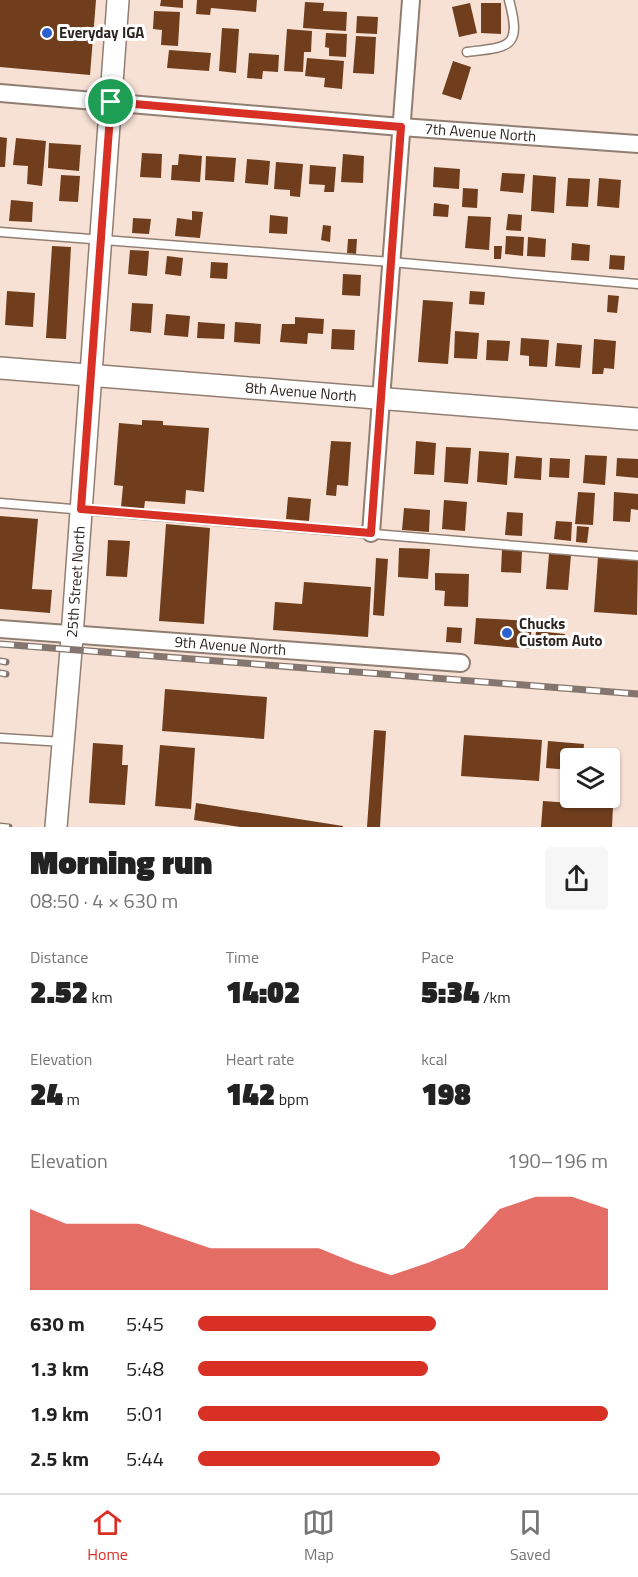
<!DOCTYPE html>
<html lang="en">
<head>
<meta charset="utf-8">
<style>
	:root { --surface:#fff; --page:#f6f6f6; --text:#222; --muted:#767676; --line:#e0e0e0; --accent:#d93025 }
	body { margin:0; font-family:"Titillium Web",sans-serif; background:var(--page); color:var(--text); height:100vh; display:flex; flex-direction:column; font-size:22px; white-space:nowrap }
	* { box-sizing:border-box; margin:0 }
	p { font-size:20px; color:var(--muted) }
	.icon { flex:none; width:33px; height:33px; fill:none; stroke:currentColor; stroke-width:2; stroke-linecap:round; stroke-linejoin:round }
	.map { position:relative; height:827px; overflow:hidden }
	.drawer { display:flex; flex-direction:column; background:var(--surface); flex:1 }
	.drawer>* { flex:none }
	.buttons { position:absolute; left:560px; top:748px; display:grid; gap:12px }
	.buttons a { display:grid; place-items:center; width:60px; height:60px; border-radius:6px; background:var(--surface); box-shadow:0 2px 4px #0004; font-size:30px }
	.pin { position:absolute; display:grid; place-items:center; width:51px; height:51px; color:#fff; margin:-26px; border:3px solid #fff; border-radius:50%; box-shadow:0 2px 6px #0007 }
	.round { display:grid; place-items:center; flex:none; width:63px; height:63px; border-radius:6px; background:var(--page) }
	.summary { display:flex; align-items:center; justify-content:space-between; height:102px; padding:0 30px }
	h1 { font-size:33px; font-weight:800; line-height:45px }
	.figures { display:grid; grid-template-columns:repeat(3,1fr); gap:9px; height:102px; padding:6px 30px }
	.figures div { display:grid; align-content:center }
	.figures b { font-size:30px; font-weight:800 }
	.figures small { font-size:16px; font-weight:400 }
	.figures p { font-size:16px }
	.chart { height:168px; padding:12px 30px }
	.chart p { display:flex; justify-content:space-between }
	.chart svg { width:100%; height:108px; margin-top:6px; fill:var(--accent); opacity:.7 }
	ul { padding:0 30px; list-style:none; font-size:20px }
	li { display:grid; grid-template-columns:96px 72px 1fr; align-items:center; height:45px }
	li i { height:15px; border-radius:8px; background:var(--accent) }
	.tab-bar { display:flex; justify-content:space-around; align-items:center; height:84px; border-top:2px solid var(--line); background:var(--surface); font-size:16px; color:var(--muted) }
	.tab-bar a { display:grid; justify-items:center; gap:3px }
	.tab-bar .selected { color:var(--accent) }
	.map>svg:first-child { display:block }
	.building { fill:#703e1d }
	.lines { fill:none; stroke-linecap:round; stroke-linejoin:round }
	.service-casing { stroke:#917e72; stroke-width:11 }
	.minor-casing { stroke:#917e72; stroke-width:20 }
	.tertiary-casing { stroke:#917e72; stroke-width:24 }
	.service { stroke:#fff; stroke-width:8 }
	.minor { stroke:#fff; stroke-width:16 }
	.tertiary { stroke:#fff; stroke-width:21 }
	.rail-casing { stroke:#84766e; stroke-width:7 }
	.rail { stroke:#fff; stroke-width:4.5; stroke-dasharray:14; stroke-linecap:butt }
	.route-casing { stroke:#fff; stroke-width:12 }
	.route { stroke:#d93025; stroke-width:8 }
	.poi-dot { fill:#2a61cf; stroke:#fff; stroke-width:2 }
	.labels { text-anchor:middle; stroke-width:6; stroke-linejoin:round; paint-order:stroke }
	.poi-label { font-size:15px; font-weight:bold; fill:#2d2521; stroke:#fff; text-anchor:start }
	.street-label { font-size:15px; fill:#2d2521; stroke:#fff }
</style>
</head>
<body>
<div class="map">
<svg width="638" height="827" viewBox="0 0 638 827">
	<rect width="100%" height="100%" fill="#f7e1d4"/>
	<path class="building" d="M0 0H96L90 75 0 67Z
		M161 0H183V8L160 6Z
		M197 0H257L256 12 211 8 210 15 196 14Z
		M305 2 324 3 323 11 347 12 346 31 303 28Z
		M470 3 477 33 459 37 452 7Z
		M481 3H501V34L481 33Z
		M154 11 180 12 178 46 161 45 162 30 153 29Z
		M357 16 378 17 377 34 356 33Z
		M222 28 239 29 236 73 219 71Z
		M287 29 312 31 311 52H304L303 72 284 71Z
		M326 33 347 34 346 57 329 56V48L325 47Z
		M356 36 376 37 374 74 353 73Z
		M169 50 211 53 209 71 167 68Z
		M249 53 279 55 278 72 263 71 262 79 247 78Z
		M307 58 344 61 342 89 324 87 325 78 305 76Z
		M453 61 471 67 461 100 442 94Z
		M0 137 7 138 5 167H0Z
		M16 138 46 141 42 186 27 184 28 166 13 165Z
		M49 143 81 145 79 171 48 168Z
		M142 153 162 154 161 178 140 177Z
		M179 154 202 156 200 182 171 180 172 165H178Z
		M343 154 364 156 363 183 341 182Z
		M206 156 236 158 234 182 205 180Z
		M247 159 270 161 268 185 245 183Z
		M276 162 303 164 300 197 290 196V190L274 189Z
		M310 165 336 167 334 192H324L325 185 309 184Z
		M434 167 460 169 459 189 433 187Z
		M502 173 525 174 523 193 500 191Z
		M61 175 80 176 78 202 59 201Z
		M533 175 556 177 554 213 531 211Z
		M568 178 590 179 588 207 566 206Z
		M599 178 621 180 619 208 597 206Z
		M463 188 478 189 477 208 462 207Z
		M11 200 33 202 32 222 9 221Z
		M434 203 449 205 448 217 433 216Z
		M192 211 203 212 200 238 175 236 177 218 192 220Z
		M508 214 522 215 521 231 506 230Z
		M270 215 288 217 287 234 269 233Z
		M468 216 491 217 489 250 465 248Z
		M133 218 151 219 149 234 132 233Z
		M323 225 331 226 330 242 321 240Z
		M506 236 524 237 523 256 505 254Z
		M528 237 546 239 545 257 527 256Z
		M348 239H357L356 254 347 253Z
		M572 243 590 245 589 261 571 260Z
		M52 246 71 247 66 339 46 338Z
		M494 246H502L501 259H494Z
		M130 250 149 251 147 276 128 274Z
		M610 255 625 256 624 270 609 269Z
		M167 256 183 258 181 276 165 274Z
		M211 262 228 263 227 279 210 278Z
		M343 274 361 275 360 296 342 295Z
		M7 291 35 293 33 327 5 325Z
		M470 291 485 292 484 305 469 304Z
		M608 295 619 296 617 313 607 312Z
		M423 300 453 302 448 364 418 362Z
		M132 303 153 304 151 333 130 331Z
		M166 314 190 316 188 337 164 335Z
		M295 317 324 319 323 334 308 333 307 344 280 342 282 324H295Z
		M198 322 225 324 224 339 197 338Z
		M235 322 261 324 260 344 234 342Z
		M332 329 355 330 354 350 331 349Z
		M455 331 479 333 477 359 454 358Z
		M521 338 549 340 547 367 529 366V356L520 355Z
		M594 339 616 341 614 369 604 368 603 374H592Z
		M487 340 510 341 508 361 486 360Z
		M557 343 582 345 580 368 555 366Z
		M142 420 163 421V425L209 428 204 492 186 490 185 504 145 501 144 509 121 507 123 486 114 485 119 423 142 425Z
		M331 441 351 442 348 486 337 485 336 496 326 495Z
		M416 441 436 443 434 475 414 474Z
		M446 447 471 448 468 484 444 482Z
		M479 451 509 453 507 485 477 482Z
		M585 455 607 456 605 485 583 483Z
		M516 456 542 458 541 480 514 478Z
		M550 458 570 459 569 478 549 477Z
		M617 458 638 459V478L616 476Z
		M578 492 595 493 593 525 575 524Z
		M614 492 638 494V510L631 509 630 522 613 521Z
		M288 497 311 499 309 521 286 519Z
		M444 500 467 502 465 531 442 529Z
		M404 508 430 510 429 532 402 530Z
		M507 512 523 513 522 536 505 535Z
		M0 516 38 519 32 589 52 590 50 613 0 609Z
		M556 521 572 522 571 541 554 539Z
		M166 524 210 528 204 624 159 621Z
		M577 526 589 527 587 543 576 542Z
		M108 540 130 541 127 577 106 576Z
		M399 548 430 549 428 579 398 577Z
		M502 549 522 551 521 573 501 572Z
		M549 554 571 555 568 590 546 589Z
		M598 557 638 560 637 615 594 612Z
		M376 558 388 559 384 616 373 615Z
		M435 573 469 574 468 607 444 606 445 591 435 590Z
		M304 582 371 587 368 637 273 630 275 602 302 604Z
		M476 618 532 621 530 649 474 644Z
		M447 627 462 628 461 643 446 642Z
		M536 631 565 634 563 649 535 646Z
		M165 689 267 697 264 739 162 731Z
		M374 730 386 731 380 827H367Z
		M464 735 542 740 539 781 461 776Z
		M548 741 584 744 583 759H570V770L546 768Z
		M93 743 123 745 122 765H128L125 805 89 803Z
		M160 745 195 748 191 809 155 806Z
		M543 801 613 806 612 827H541Z
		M196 803 343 826V827H240L194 820Z"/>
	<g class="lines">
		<g class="service-casing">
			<path id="service" d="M467 52C510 47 522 48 509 0
				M0 232 391 262 638 284
				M0 503 638 556
				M0 738 63 742"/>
		</g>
		<g class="minor-casing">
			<g id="minor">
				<path id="s1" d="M0 93 401 127 638 144"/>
				<path d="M371 533 411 0"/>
				<path id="s2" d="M0 629 461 663"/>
			</g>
		</g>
		<g class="tertiary-casing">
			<g id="tertiary">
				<path id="s3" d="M0 368 638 419"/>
				<path id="s4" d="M56 827 71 650 118 0"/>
			</g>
		</g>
		<use href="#service" class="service"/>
		<use href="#minor" class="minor"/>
		<use href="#tertiary" class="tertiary"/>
		<g class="rail-casing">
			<path id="rail" d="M0 644 638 694
				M0 661 6 662
				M0 673 6 674
				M0 826 9 827"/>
		</g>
		<use href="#rail" class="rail"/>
	</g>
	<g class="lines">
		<g class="route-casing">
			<path id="route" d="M111 102 401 127 371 533 81 509Z"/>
		</g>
		<use href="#route" class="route"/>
	</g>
	<g class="poi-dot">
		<circle cx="47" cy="33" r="6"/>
		<circle cx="507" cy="633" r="6"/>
	</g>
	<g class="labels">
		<g class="poi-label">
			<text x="59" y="38">Everyday IGA</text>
			<text x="519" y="629">Chucks<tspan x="519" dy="17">Custom Auto</tspan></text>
		</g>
		<g class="street-label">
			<text dy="5" stroke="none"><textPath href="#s1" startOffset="482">7th Avenue North</textPath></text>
			<text dy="5" stroke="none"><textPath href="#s3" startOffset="302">8th Avenue North</textPath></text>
			<text dy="5" stroke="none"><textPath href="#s4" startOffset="246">25th Street North</textPath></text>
			<text dy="5" stroke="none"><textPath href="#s2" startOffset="231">9th Avenue North</textPath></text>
		</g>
	</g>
</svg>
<div class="buttons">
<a><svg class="icon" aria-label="layers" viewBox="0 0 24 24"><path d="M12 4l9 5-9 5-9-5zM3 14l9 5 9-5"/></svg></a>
</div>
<div class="pin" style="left:111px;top:102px;background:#1e9e55"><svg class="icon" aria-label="arrive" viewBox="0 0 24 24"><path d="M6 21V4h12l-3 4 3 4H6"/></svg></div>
</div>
<section class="drawer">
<div class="summary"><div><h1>Morning run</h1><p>08:50 · 4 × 630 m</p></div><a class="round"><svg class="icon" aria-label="share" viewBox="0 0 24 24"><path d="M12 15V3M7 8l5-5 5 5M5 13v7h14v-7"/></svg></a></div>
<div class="figures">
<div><p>Distance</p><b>2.52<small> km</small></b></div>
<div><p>Time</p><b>14:02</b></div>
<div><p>Pace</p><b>5:34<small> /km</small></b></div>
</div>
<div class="figures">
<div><p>Elevation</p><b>24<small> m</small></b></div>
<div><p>Heart rate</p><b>142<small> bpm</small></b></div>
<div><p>kcal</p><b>198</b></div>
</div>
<div class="chart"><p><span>Elevation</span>190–196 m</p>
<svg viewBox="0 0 160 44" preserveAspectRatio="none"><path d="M0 44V11L10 17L20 17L30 17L40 22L50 27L60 27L70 27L80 27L90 33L100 38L110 33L120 27L130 11L140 6L150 6L160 11V44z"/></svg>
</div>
<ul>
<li><b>630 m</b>5:45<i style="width:58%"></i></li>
<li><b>1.3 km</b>5:48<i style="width:56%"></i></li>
<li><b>1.9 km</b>5:01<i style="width:100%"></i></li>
<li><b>2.5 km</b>5:44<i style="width:59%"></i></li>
</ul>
</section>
<nav class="tab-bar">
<a class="selected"><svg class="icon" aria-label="home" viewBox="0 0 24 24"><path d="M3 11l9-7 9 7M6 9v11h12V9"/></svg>Home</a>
<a><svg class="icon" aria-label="map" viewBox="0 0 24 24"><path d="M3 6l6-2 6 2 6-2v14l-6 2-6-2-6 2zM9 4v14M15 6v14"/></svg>Map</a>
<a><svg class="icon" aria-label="saved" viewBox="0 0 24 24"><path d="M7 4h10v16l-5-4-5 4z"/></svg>Saved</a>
</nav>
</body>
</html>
